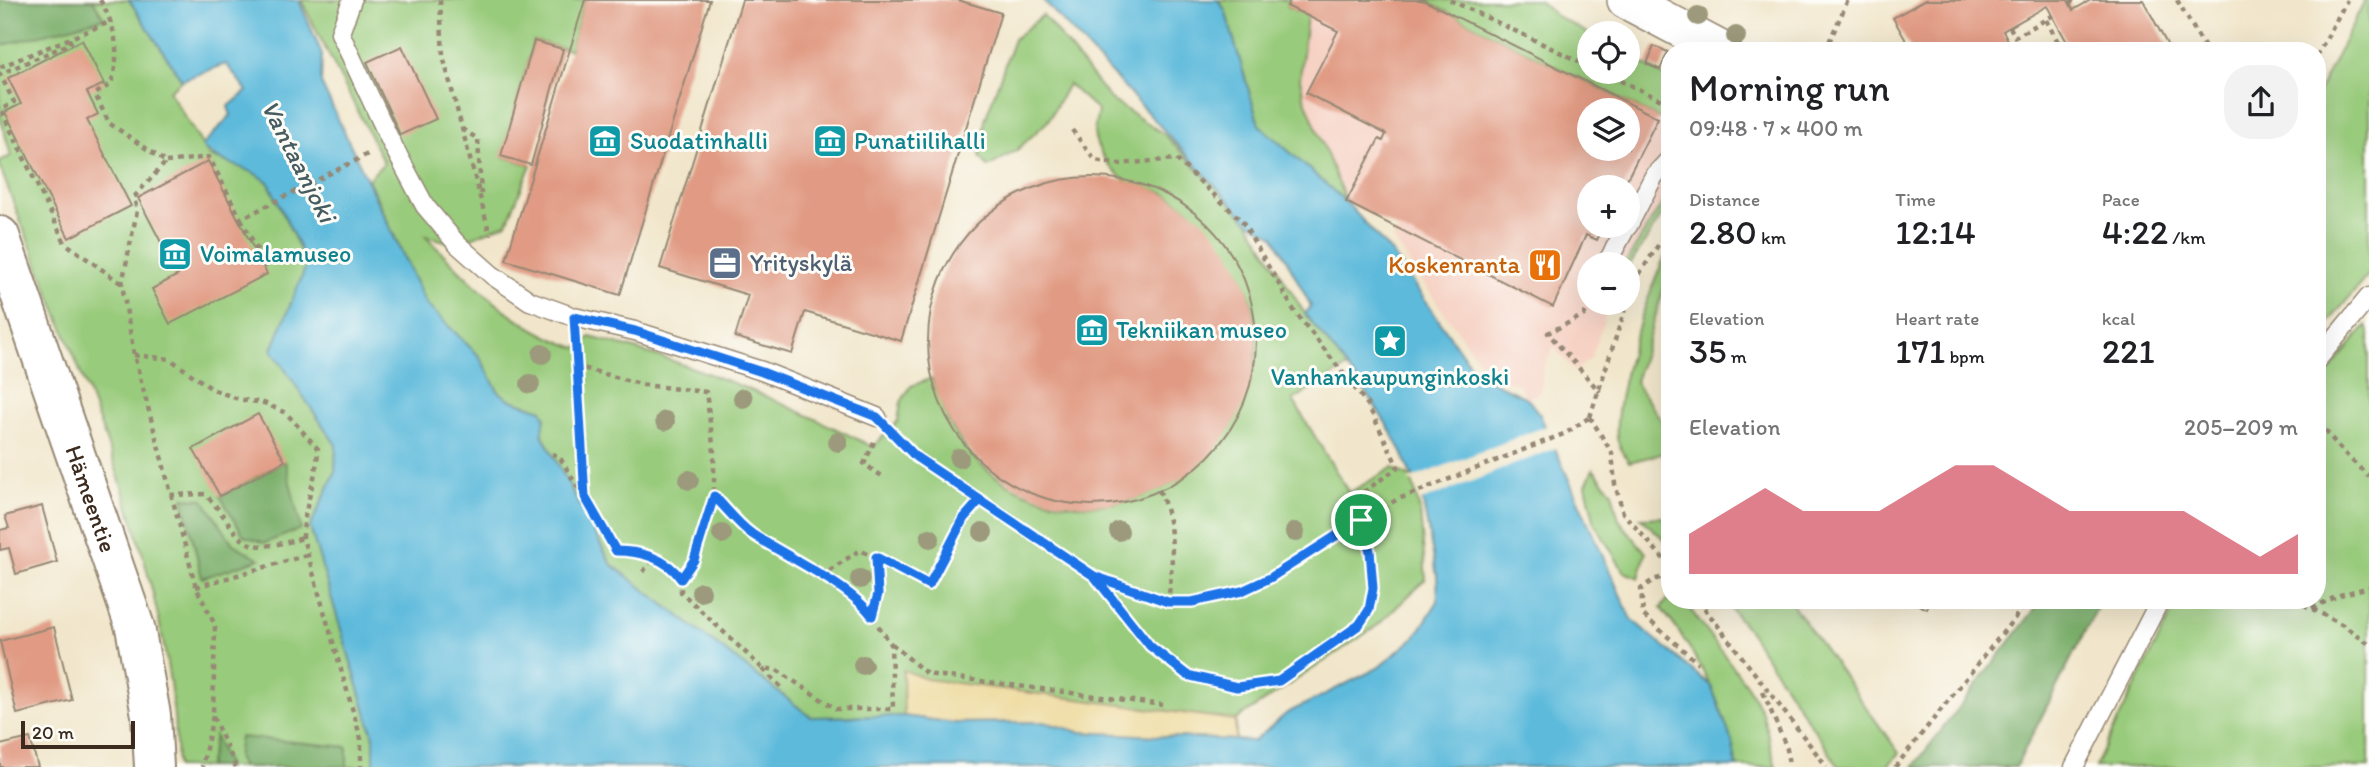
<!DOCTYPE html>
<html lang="en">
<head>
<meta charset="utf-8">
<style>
	:root { --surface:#fff; --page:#f2f2f2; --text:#202124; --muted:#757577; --accent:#d1495b }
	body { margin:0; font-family:Itim,sans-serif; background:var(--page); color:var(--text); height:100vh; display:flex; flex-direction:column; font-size:26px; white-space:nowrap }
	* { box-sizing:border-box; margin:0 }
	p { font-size:23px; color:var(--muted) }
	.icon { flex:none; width:38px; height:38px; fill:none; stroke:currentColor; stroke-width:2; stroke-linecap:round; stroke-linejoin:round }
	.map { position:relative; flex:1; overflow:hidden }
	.side { position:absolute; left:1661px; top:42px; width:665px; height:567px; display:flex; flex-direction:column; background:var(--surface); border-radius:28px; box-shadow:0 7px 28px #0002 }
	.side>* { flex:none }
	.fabs { position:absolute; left:1577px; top:21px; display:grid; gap:14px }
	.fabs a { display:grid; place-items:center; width:63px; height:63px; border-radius:50%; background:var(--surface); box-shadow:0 7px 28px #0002; font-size:35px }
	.scale { position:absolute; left:21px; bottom:18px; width:114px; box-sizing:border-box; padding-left:7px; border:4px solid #3b2a1e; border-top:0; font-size:19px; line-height:24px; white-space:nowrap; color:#3b2a1e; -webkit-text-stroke:5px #fdfcf7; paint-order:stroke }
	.pin { position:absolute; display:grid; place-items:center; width:60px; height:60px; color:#fff; margin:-30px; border:4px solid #fff; border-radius:50%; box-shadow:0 2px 7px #0007 }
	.round { display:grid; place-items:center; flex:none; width:74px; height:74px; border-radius:28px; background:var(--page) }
	.head { display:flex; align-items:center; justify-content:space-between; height:119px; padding:0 28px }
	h1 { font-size:38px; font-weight:600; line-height:52px }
	.metrics { display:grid; grid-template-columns:repeat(3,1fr); gap:10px; height:119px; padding:7px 28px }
	.metrics div { display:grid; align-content:center }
	.metrics b { font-size:35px; font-weight:600 }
	.metrics small { font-size:19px; font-weight:400 }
	.metrics p { font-size:19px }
	.chart { height:196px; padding:14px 28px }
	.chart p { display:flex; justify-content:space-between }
	.chart svg { width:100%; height:126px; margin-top:7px; fill:var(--accent); opacity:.7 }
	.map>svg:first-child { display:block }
	.built { fill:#f6d2c4; fill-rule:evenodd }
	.green { fill:#99cb7b; stroke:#6a7a4c; stroke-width:2 }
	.forest { fill:#7aaf6b; stroke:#5a6c44; stroke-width:2 }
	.sand { fill:#eeda9e; stroke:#94825e; stroke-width:2 }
	.water { fill:#5dbadb; stroke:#4c727c; stroke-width:2 }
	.pier { fill:#f1e6cb }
	.building { fill:#e19b84; fill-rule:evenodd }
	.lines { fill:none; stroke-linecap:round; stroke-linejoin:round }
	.service-casing { stroke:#968874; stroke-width:21 }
	.minor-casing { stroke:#968874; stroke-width:40 }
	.secondary-casing { stroke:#968874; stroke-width:42 }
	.path { stroke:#968874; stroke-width:4.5; stroke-dasharray:5 5; stroke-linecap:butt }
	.service { stroke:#fff; stroke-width:18 }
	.minor { stroke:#fff; stroke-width:37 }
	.secondary { stroke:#fff; stroke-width:38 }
	.tree { fill:#9c997b }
	.route-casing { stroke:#fff; stroke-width:14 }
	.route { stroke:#1a73e8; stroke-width:9 }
	.labels { text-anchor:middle; stroke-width:6; stroke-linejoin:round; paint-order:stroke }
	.culture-label { font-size:24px; fill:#0d838f; stroke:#fdfcf7; text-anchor:start }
	.service-label { font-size:24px; fill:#4e5e75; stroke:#fdfcf7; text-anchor:start }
	.food-label { font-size:24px; fill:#c56008; stroke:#fdfcf7; text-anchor:end }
	.street-label { font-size:24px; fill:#3b2a1e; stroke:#fdfcf7 }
	.water-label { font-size:26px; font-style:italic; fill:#475c60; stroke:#fdfcf7 }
</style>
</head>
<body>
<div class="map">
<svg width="2369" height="767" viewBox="0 0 2369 767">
	<rect width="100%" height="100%" fill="#fdfcf7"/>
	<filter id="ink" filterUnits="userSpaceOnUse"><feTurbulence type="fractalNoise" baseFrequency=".0143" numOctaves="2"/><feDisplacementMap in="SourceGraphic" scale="14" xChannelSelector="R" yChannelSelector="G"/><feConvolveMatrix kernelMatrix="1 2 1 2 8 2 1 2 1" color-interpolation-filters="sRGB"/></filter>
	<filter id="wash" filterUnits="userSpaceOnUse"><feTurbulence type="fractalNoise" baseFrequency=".00686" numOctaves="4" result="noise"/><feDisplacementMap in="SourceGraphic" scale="28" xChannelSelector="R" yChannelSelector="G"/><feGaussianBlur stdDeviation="1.57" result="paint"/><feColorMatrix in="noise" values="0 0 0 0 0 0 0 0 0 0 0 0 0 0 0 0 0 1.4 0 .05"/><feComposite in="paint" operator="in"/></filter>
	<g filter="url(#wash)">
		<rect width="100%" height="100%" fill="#f1e6cb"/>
		<path class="built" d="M1290 0H1423L1669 123V192L1625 264H1589V303H1610L1591 358 1575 371 1554 347 1543 368 1541 391 1527 398 1519 384 1494 378 1477 359 1396 244 1393 239 1398 229 1346 202 1304 97 1300 57 1287 6ZM1589 110H1628V149H1589ZM1589 187H1628V226H1589Z"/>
		<path class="green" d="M0 0H129L182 80 169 91 209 156 258 173 269 183 307 265 272 350 336 445 335 473 310 527 374 738V767H177C173 561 70 357 0 167V161L11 156 0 115Z
			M301 0H585L570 50 534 41 502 156 531 165 507 223 457 244 426 236C470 283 515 328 577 348L590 337C695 363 777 399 873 447L898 421 901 402 911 386 932 378C943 409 953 438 977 461 1067 546 1216 502 1248 385 1251 376 1255 365 1256 355 1261 290 1224 229 1169 196 1156 188 1138 188 1125 180 1111 172 1095 148 1094 132 1094 126 1097 118 1098 111L1068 84 1048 121 1017 150 988 167 980 157 985 120 1014 39 1043 15 1110 99 1165 135 1248 221 1305 314 1347 367 1293 400 1349 493 1392 468 1411 477 1420 511 1426 579 1378 625 1236 720V740L976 721 955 723 904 716 811 717 611 564 542 434 545 417 542 410 508 399 498 391 479 356 426 304 368 179 384 163Z
			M1218 0H1290L1287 6 1307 15 1300 79 1304 97 1346 202 1259 125 1225 10Z
			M1423 0H1538L1555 15 1589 34V72H1628V55L1669 79V118H1658Z
			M2365 0H2369V274L2317 336V94Z
			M1669 192V204L1628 268 1625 264Z
			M1669 249V272L1635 382 1669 431V452L1629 462C1625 455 1618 446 1617 438 1613 397 1649 285 1669 249Z
			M2366 325 2369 332V767H2095L2178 600H2317V386Z
			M1593 469 1612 492 1619 520 1646 553 1639 578 1624 572 1595 524 1586 485Z
			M1669 517V544L1641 518Z
			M1668 599 1690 609 1748 687 1762 712 1776 767H1737C1726 709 1698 654 1661 608Z
			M1723 600H1789L1899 753 1887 767H1839L1746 627Z"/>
		<path class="forest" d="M0 0H93L104 18 0 46Z
			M285 461 301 529 265 543 244 536 220 496Z
			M183 498 203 499 233 544 260 559 202 578Z
			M2042 600H2101L2016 767H1913Z
			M215 736 228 767H208Z
			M240 737 347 747V767H242L237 758Z"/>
		<path class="sand" d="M903 670 926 679 1235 720 1236 740 1079 732 1044 722 955 723 904 716Z"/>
		<path class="water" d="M129 0H299L322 54 321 83 426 304 479 356 498 391 508 399 542 410 545 417 542 434 611 564 811 717 904 716 955 723 1044 722 1079 732 1254 741 1287 713 1378 668 1416 636 1438 601 1437 576 1419 482C1407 474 1407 462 1401 450 1376 401 1339 357 1305 314L1311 306 1274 236 1248 221 1043 0H1218L1225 10 1259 125 1346 202 1392 253 1477 375 1527 398 1540 415 1631 619 1711 686 1732 741 1737 767H374V738L310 527 335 473 336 445 272 350 307 264 269 183C250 166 215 163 202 146L231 115 228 107 247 91 226 64 182 80Z"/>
		<path class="pier" d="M1549 425 1559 447 1419 502 1415 484 1408 480Z"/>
		<g id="blocks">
			<path class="building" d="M585 0H710L620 295 506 260Z
				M742 0H958L1001 13 901 341 805 312 792 354 735 337 748 295 660 268Z
				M1290 0H1423L1658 118 1623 187H1589V226H1604L1597 240 1586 235 1553 307 1346 202 1379 139 1383 141 1386 134 1306 93 1338 31 1287 6ZM1589 110H1628V149H1589Z
				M1925 0H2068L2073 10 2091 0H2143L2168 46 2160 51H2072L2047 6 2003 31 2014 51H1912L1893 18Z
				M82 40 104 84 87 92 98 114 87 120 131 206 69 238 5 112 21 104 8 78Z
				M534 41 563 49 531 165 501 156Z
				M402 46 436 119 400 135 367 62Z
				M1654 46 1668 52 1660 70 1647 64Z
				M208 161 267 274 170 324 152 289 178 275 138 198Z
				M928 341a164 164 0 1 1 328 0a164 164 0 1 1-328 0Z
				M258 414 285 461 220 496 193 449Z
				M42 506 57 562 16 574 9 548 0 550V530L9 528 5 516Z
				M1909 600H1931L1927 609Z
				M54 627 72 700 17 714 0 641Z
				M30 738 38 767H0V745Z"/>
		</g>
	</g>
	<g filter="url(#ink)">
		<use href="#blocks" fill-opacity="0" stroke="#968874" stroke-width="2"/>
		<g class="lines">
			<g class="service-casing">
				<path id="service" d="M352 0 340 33 391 142 425 206 457 244 492 275 530 301 574 317 635 331 762 371 877 417
					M1628 226 1654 176 1670 159
					M1610 257 1627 226
					M2317 360 2369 297
					M2074 767 2160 600"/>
			</g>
			<g class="minor-casing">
				<path id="minor" d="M1626 0 1723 51"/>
			</g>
			<g class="secondary-casing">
				<g id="secondary">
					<path id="s1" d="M0 236 135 627 151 715 154 767"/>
				</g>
			</g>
			<path class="path" d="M100 0C116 27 121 53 111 84L95 94 109 123 166 162 134 197 137 211 122 284 134 355 196 587 215 625 213 716 202 767
				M440 0 443 56 490 235
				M1450 0 1589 66
				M2177 0 2207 51
				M2070 4 2073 0
				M2046 20 2063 51
				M2010 27 2015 37 2052 16
				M69 39 71 43 0 74 14 102 1 110 65 243 122 284
				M1825 51 1848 0
				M2317 56 2347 0
				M0 67 112 21
				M1602 72 1670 104
				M462 129 478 139 481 194
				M1072 130 1095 160 1119 164 1176 159 1242 221 1295 312 1368 405 1398 467 1357 497C1363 532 1382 573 1369 608 1362 627 1299 674 1279 681 1256 690 1206 686 1185 673 1147 649 1122 610 1094 576
				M1662 134 1670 115
				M166 162 209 157 241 219 368 154
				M241 219 268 270
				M1628 302 1633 284 1670 227
				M1590 303 1584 315 1548 333 1600 392
				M577 347 585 496
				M134 355 170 359 212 389 238 399 264 403 286 413 318 449C317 479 303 508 303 538L361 739V767
				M2317 412C2326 437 2349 459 2369 476
				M1590 417 1612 453 1615 484 1623 513 1670 566
				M1590 417 1627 303
				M896 437 916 457 1094 576 1168 602H1192L1242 591 1270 578 1396 500 1566 433 1590 417
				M874 442 864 464 882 476
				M552 454 559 456 616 551C642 551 682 560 681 592L762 668 777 670 836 709H893L891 644 865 607 749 532 714 496V452L706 392 644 385 579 367
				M1159 490C1176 527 1173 562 1168 602
				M170 495 205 494C247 538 232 558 303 538
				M643 572 653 558
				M1670 575 1653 580 1641 589 1643 615 1698 663
				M821 576 860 550 929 585 963 518 980 500
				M682 579 694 560 714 496
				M196 587 307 555
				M1698 600 1827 767
				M2295 600 2343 625 2369 644
				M2312 608 2340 595 2369 587
				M872 615 878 594 876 558
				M892 644 927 674 1163 705
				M763 669 782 688
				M1763 692 1787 749 1789 767
				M213 717 236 767
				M1895 767 2029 600"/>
			<use href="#service" class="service"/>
			<use href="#minor" class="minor"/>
			<use href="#secondary" class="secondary"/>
		</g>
		<g class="tree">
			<circle cx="1698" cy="16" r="10"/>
			<circle cx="1736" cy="36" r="10"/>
			<circle cx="542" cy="354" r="10"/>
			<circle cx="530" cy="384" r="10"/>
			<circle cx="743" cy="398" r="10"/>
			<circle cx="665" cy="421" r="10"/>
			<circle cx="838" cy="442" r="10"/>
			<circle cx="959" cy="458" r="10"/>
			<circle cx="689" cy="480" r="10"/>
			<circle cx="1119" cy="531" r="10"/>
			<circle cx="983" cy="532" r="10"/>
			<circle cx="1295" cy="532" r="10"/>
			<circle cx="722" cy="534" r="10"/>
			<circle cx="930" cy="538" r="10"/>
			<circle cx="860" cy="579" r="10"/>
			<circle cx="701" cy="592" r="10"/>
			<circle cx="863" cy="665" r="10"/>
		</g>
	</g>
	<g class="lines" filter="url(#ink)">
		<g class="route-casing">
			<path id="route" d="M1361 520 1270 578 1242 591 1192 602H1168L1094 576 916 457 877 417 762 372 635 331 574 317 585 497 616 551C640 551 667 558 681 579L694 560 714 496C726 508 738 524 752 534 785 556 850 585 872 616L878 594 876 557 929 585 964 518 980 500 1094 576 1150 646 1187 675 1237 687 1279 681 1359 625 1369 610 1373 588 1370 551 1361 520"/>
		</g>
		<use href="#route" class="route"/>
	</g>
	<defs>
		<g id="museum-square" transform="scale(1.75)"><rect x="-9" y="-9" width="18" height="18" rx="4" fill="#0f9aa8" stroke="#fdfcf7"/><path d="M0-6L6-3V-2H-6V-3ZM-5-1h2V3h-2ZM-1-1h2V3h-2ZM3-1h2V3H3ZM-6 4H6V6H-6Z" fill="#fff"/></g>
		<g id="office-square" transform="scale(1.75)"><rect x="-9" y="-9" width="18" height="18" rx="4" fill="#5c6f8a" stroke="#fdfcf7"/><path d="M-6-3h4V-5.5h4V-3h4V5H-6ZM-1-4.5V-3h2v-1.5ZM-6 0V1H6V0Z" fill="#fff"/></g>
		<g id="restaurant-square" transform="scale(1.75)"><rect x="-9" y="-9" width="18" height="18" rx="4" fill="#e8710a" stroke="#fdfcf7"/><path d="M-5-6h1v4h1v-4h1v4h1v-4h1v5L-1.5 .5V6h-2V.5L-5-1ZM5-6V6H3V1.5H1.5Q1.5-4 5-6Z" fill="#fff"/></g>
		<g id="sight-square" transform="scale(1.75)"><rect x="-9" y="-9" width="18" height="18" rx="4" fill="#0f9aa8" stroke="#fdfcf7"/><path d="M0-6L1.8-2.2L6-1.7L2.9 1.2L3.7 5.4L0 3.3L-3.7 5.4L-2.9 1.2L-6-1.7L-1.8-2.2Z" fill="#fff"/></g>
	</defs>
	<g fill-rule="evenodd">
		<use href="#museum-square" x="605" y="141"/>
		<use href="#museum-square" x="830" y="141"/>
		<use href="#museum-square" x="175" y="254"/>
		<use href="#office-square" x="725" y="263"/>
		<use href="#restaurant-square" x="1545" y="265"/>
		<use href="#museum-square" x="1092" y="330"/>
		<use href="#sight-square" x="1390" y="341"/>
	</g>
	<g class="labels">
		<g class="culture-label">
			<text x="630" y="149">Suodatinhalli</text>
			<text x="854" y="149">Punatiilihalli</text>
			<text x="200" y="262">Voimalamuseo</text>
			<text x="1116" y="338">Tekniikan museo</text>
			<text x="1390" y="385" text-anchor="middle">Vanhankaupunginkoski</text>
		</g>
		<g class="service-label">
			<text x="750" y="271">Yrityskylä</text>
		</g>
		<g class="food-label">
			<text x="1520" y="273">Koskenranta</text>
		</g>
		<g class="street-label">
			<text dy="8" stroke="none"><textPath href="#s1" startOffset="278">Hämeentie</textPath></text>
		</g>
		<g class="water-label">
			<text transform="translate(299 161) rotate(63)" y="9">Vantaanjoki</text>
		</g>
	</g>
</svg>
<div class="fabs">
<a><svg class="icon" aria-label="locate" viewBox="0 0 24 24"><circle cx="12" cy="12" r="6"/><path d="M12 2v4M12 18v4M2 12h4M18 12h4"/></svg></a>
<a><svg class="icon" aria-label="layers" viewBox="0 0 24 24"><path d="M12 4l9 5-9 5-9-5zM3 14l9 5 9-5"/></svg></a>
<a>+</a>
<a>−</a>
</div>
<div class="scale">20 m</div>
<div class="pin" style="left:1361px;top:520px;background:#1e9e55"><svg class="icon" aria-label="arrive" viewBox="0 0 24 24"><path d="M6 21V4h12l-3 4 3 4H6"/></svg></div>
<section class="side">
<div class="head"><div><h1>Morning run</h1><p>09:48 · 7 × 400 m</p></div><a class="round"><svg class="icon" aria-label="share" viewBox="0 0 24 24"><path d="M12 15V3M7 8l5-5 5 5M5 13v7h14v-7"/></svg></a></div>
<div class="metrics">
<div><p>Distance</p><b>2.80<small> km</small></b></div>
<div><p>Time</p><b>12:14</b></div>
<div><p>Pace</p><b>4:22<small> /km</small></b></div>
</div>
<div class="metrics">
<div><p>Elevation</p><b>35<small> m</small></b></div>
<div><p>Heart rate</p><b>171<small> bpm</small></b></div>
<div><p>kcal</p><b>221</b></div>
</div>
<div class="chart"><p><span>Elevation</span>205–209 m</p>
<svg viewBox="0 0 160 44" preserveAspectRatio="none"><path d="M0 44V30L10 22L20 14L30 22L40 22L50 22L60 14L70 6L80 6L90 14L100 22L110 22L120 22L130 22L140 30L150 38L160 30V44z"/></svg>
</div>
</section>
</div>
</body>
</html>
